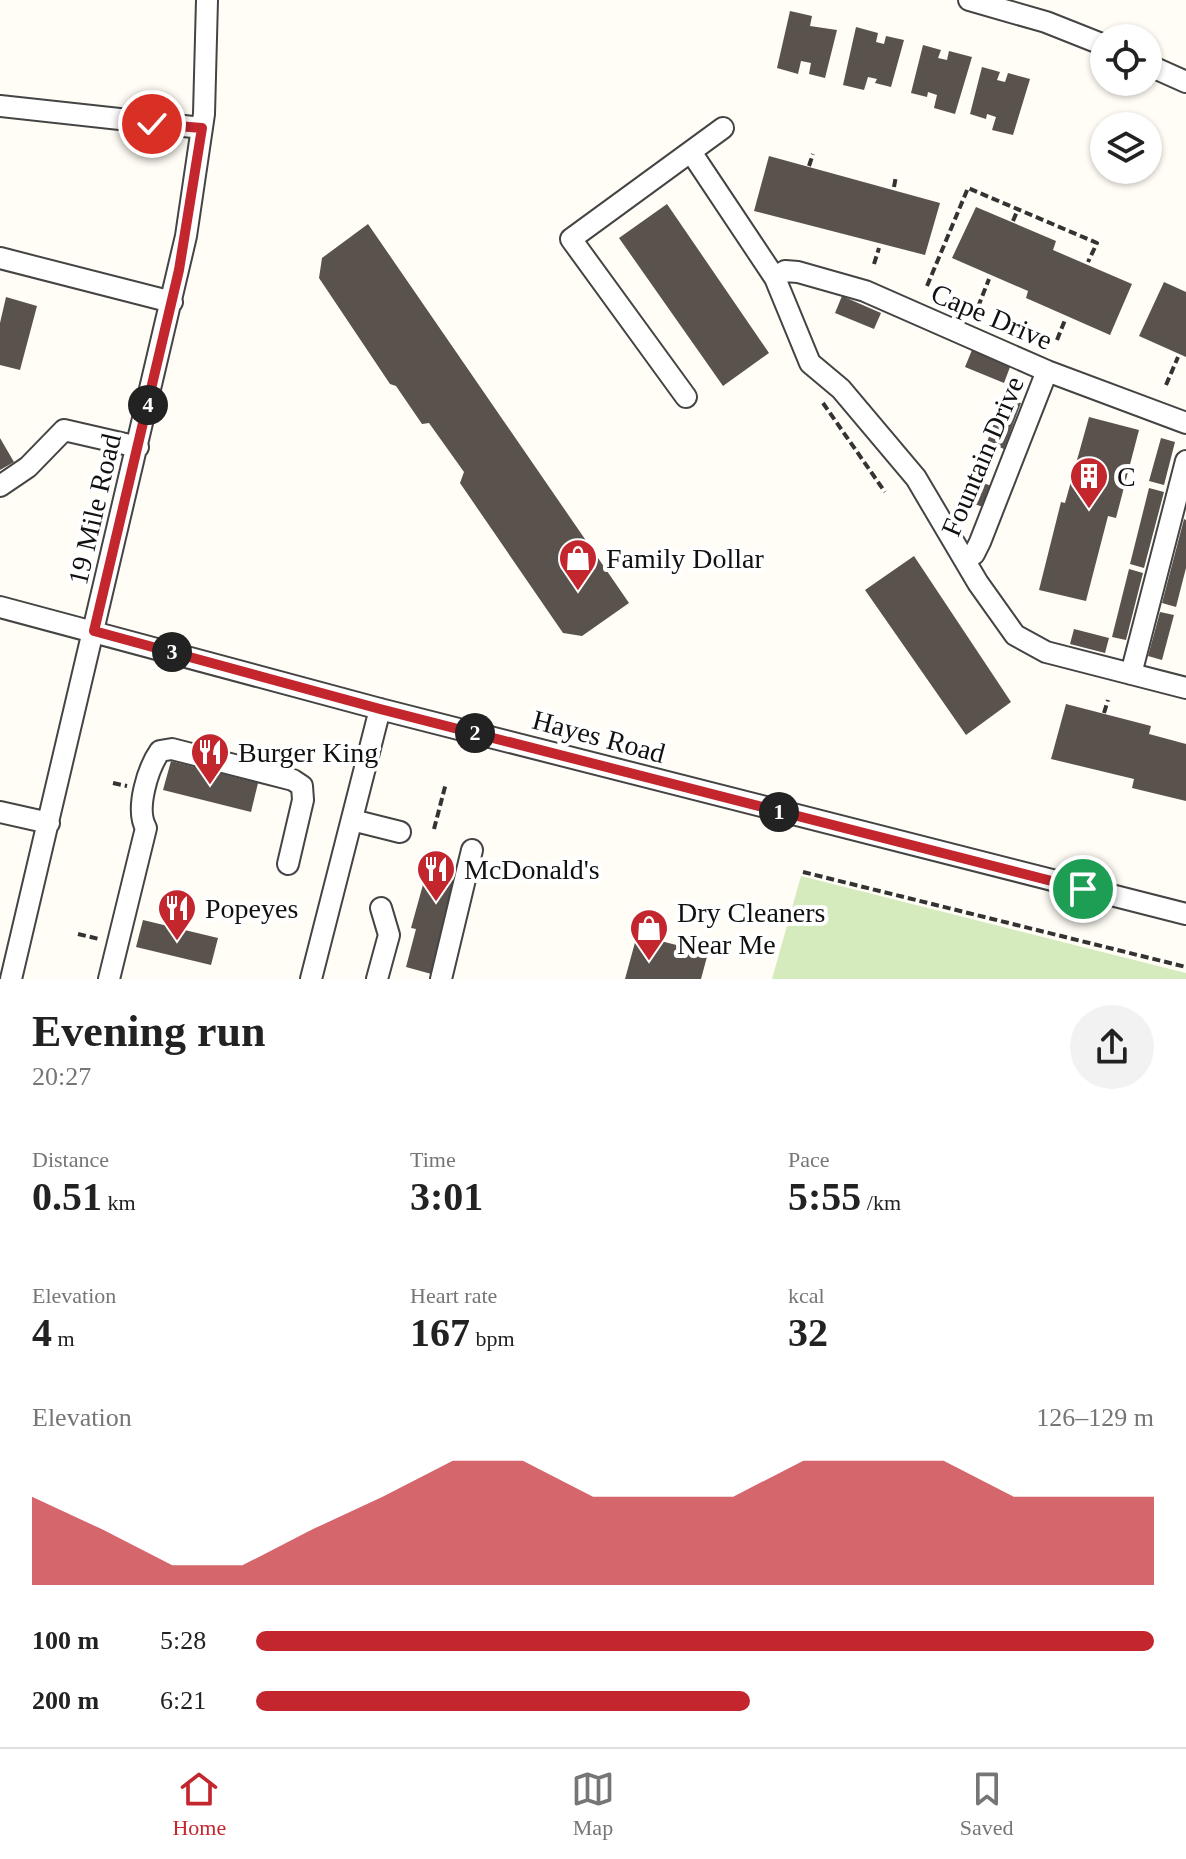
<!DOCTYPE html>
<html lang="en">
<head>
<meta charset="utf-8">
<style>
	:root { --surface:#fff; --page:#f2f2f2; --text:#222; --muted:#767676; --line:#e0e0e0; --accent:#c4262e }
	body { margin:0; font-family:Georgia,serif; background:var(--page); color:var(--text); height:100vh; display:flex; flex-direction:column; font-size:30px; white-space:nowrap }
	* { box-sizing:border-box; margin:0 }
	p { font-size:26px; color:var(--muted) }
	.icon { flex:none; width:44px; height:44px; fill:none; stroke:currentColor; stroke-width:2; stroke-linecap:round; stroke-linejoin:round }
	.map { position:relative; height:979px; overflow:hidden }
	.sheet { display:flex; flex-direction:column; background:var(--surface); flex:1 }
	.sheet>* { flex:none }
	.controls { position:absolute; left:1090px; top:24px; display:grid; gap:16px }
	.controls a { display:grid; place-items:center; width:72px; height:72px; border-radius:50%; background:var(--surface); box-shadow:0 2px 6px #0004; font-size:40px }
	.pin { position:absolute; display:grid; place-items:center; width:68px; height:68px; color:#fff; margin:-34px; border:4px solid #fff; border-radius:50%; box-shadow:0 2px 8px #0007 }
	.km { position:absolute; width:40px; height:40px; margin:-20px; border-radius:50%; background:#222; color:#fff; font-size:22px; line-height:40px; text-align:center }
	.round { display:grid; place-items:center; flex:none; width:84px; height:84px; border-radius:42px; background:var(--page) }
	.head { display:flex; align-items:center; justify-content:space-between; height:136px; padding:0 32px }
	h1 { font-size:44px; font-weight:600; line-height:60px }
	.stats { display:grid; grid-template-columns:repeat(3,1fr); gap:12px; height:136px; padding:8px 32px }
	.stats div { display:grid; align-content:center }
	.stats b { font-size:40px; font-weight:600 }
	.stats small { font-size:22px; font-weight:400 }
	.stats p { font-size:22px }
	.chart { height:224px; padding:16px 32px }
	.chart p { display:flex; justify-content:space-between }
	.chart svg { width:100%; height:144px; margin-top:8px; fill:var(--accent); opacity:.7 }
	ul { padding:0 32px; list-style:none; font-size:26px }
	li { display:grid; grid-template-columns:128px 96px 1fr; align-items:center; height:60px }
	li i { height:20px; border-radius:10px; background:var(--accent) }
	.tabs { display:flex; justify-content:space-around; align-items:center; height:112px; border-top:2px solid var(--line); background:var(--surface); font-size:22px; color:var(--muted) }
	.tabs a { display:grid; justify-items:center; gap:4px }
	.tabs .current { color:var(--accent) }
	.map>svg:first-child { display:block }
	.green { fill:#d5ebbd }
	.building { fill:#5a524d }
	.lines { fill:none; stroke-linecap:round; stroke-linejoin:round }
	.minor-casing { stroke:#444; stroke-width:24 }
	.path { stroke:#333; stroke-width:4; stroke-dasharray:8 4; stroke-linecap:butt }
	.minor { stroke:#fff; stroke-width:20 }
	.route-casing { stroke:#fff; stroke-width:16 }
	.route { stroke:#c4262e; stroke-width:10 }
	.labels { text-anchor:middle; stroke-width:8; stroke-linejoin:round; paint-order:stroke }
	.street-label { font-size:28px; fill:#111; stroke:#fff }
	.poi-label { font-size:28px; fill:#111; stroke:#fff; text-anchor:start }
</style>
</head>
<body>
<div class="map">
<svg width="1186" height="979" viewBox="0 0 1186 979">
	<rect width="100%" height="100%" fill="#fffdf5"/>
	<path class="green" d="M801 876 1186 973V979H772Z"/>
	<path class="building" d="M790 11 812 16 810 26 837 30 825 78 809 74 811 63 801 61 798 74 777 68Z
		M856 27 878 33 876 42 884 44 886 36 904 40 891 87 875 83 877 79 868 77 864 90 843 85Z
		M923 45 941 50 938 58 947 60 949 51 972 57 955 114 934 108 937 95 928 92 927 97 911 93Z
		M982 67 1000 72 997 80 1005 82 1008 73 1030 79 1013 135 992 130 996 117 987 114 986 119 970 114Z
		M769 156 940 203 925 255 754 211Z
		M667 204 769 353 723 386 619 238Z
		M976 207 1056 241 1053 250 1132 284 1110 335 1026 298 1028 291 952 258Z
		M368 224 629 603 582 636 563 633 460 483 464 472 429 423 422 424 396 386 390 384 319 278 322 258Z
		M1164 282 1186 292V357L1139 336Z
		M842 296 881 313 874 329 835 313Z
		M6 297 37 306 20 370 0 365V323Z
		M972 350 1010 367 1004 383 965 367Z
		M1004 396 1021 403 1004 449 987 442Z
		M1089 417 1139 430 1116 518 1108 516 1086 601 1039 590 1061 502 1065 503Z
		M0 438 14 462 0 470Z
		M1161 438 1175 442 1164 485 1149 481Z
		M974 479 991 486 983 507 966 501Z
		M1149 488 1164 492 1144 568 1130 564Z
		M1184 519 1186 520V568L1176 607 1162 603Z
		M914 556 1011 702 966 735 865 590Z
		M1129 569 1143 573 1126 640 1112 637Z
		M1160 612 1174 615 1162 660 1148 656Z
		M1074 629 1109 638 1105 653 1070 644Z
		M1066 704 1151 726 1149 734 1186 744V801L1132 788 1134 779 1051 759Z
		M171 761 258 783 251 812 163 790Z
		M427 870 460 878 435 975 406 967 416 929 411 928Z
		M143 920 218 938 211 965 136 947Z
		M637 935 708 953 701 979H625Z"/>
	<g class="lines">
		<g class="minor-casing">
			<path id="minor" d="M969 0 1046 22 1104 45
				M1148 65 1186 82
				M0 106 202 128
				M691 152 775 278 810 363 841 389 916 478 978 583 1015 635 1046 652 1186 688
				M0 258 172 302
				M775 278 785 271 798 272 865 291 1047 371 1186 423
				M686 397 571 239 723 128
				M0 486 28 467 64 430 138 447
				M965 560 974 554 980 542 1047 371
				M0 607 380 709 1186 914
				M1131 674 1186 461
				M0 812 49 823
				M352 820 400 832
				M11 979 186 236 204 114 207 0
				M109 979 146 828C135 809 148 768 160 751L172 749 293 780 302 786 303 800 288 864
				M311 979 380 709
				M377 979 389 935 381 908
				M441 979 472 850"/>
		</g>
		<path class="path" d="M809 166 813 154
			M894 187 896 176
			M1013 221 1018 209
			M874 264 879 248
			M927 286 968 188 1097 243 1088 262
			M978 307 989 279
			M1057 340 1065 320
			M1166 385 1178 357
			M823 403 885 492
			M1104 713 1108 700
			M113 783 127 786
			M434 829 446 783
			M803 872 1186 967
			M78 934 99 939"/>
		<use href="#minor" class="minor"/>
	</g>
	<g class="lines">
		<g class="route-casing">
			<path id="route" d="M152 124 202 128 179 270 94 631 380 709 1083 889"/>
		</g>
		<use href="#route" class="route"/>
	</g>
	<defs>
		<g id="building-pin" transform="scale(2)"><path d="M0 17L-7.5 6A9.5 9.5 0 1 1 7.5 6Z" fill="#c4262e" stroke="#fff"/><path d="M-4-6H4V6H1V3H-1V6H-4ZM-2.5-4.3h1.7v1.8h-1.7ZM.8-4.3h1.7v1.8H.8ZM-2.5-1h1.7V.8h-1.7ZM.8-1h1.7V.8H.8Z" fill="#fff"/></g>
		<g id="shop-pin" transform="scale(2)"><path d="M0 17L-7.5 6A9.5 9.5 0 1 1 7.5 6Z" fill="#c4262e" stroke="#fff"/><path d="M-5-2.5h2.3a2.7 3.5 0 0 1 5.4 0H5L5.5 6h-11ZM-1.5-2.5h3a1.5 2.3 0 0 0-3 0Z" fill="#fff"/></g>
		<g id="restaurant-pin" transform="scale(2)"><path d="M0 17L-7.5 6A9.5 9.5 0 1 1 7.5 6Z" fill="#c4262e" stroke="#fff"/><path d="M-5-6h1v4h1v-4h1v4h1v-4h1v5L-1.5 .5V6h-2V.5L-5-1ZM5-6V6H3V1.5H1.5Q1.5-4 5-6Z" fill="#fff"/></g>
	</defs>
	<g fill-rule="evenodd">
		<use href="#building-pin" x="1089" y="476"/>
		<use href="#shop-pin" x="578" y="558"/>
		<use href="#restaurant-pin" x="210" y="752"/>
		<use href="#restaurant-pin" x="436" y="869"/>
		<use href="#restaurant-pin" x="177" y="908"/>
		<use href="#shop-pin" x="649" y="928"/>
	</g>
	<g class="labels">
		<g class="street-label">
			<text transform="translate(992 316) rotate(23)" y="10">Cape Drive</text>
			<text transform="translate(982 456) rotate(-67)" y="10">Fountain Drive</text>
			<text transform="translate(94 509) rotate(-77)" y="10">19 Mile Road</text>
			<text transform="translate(599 736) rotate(15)" y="10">Hayes Road</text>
		</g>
		<g class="poi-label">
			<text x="1117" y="486">C</text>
			<text x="606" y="568">Family Dollar</text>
			<text x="238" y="762">Burger King</text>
			<text x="464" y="879">McDonald's</text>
			<text x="205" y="918">Popeyes</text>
			<text x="677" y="922">Dry Cleaners<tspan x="677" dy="32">Near Me</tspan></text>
		</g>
	</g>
</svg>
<div class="controls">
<a><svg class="icon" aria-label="locate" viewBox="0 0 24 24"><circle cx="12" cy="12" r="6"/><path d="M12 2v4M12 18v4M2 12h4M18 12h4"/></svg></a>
<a><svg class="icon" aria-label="layers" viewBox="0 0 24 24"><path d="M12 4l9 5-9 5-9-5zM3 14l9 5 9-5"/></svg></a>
</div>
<div class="pin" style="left:1083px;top:889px;background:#1e9e55"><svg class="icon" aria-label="arrive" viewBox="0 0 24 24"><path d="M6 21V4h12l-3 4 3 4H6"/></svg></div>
<div class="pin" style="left:152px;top:124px;background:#d93025"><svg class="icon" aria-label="check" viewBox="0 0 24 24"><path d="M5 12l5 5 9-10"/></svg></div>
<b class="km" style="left:779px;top:812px">1</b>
<b class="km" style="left:475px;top:733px">2</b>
<b class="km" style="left:172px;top:652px">3</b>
<b class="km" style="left:148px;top:405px">4</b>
</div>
<section class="sheet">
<div class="head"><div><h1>Evening run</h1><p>20:27</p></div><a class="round"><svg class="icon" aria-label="share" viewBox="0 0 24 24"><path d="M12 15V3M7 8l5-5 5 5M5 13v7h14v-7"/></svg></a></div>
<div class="stats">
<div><p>Distance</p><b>0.51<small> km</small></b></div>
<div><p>Time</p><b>3:01</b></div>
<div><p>Pace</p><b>5:55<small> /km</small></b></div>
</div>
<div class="stats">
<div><p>Elevation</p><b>4<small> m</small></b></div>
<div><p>Heart rate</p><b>167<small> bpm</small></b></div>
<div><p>kcal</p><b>32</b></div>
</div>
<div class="chart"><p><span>Elevation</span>126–129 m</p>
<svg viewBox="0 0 160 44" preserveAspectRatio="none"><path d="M0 44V17L10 27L20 38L30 38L40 27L50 17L60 6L70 6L80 17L90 17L100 17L110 6L120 6L130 6L140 17L150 17L160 17V44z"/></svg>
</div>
<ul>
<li><b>100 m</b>5:28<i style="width:100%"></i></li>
<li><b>200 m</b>6:21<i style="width:55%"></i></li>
</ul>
</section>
<nav class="tabs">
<a class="current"><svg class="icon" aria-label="home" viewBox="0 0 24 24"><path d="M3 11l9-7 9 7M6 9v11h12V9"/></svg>Home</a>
<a><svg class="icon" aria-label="map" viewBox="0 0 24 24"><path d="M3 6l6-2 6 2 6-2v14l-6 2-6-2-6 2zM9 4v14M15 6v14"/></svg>Map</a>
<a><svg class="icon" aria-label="saved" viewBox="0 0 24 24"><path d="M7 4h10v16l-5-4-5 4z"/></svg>Saved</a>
</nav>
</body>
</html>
